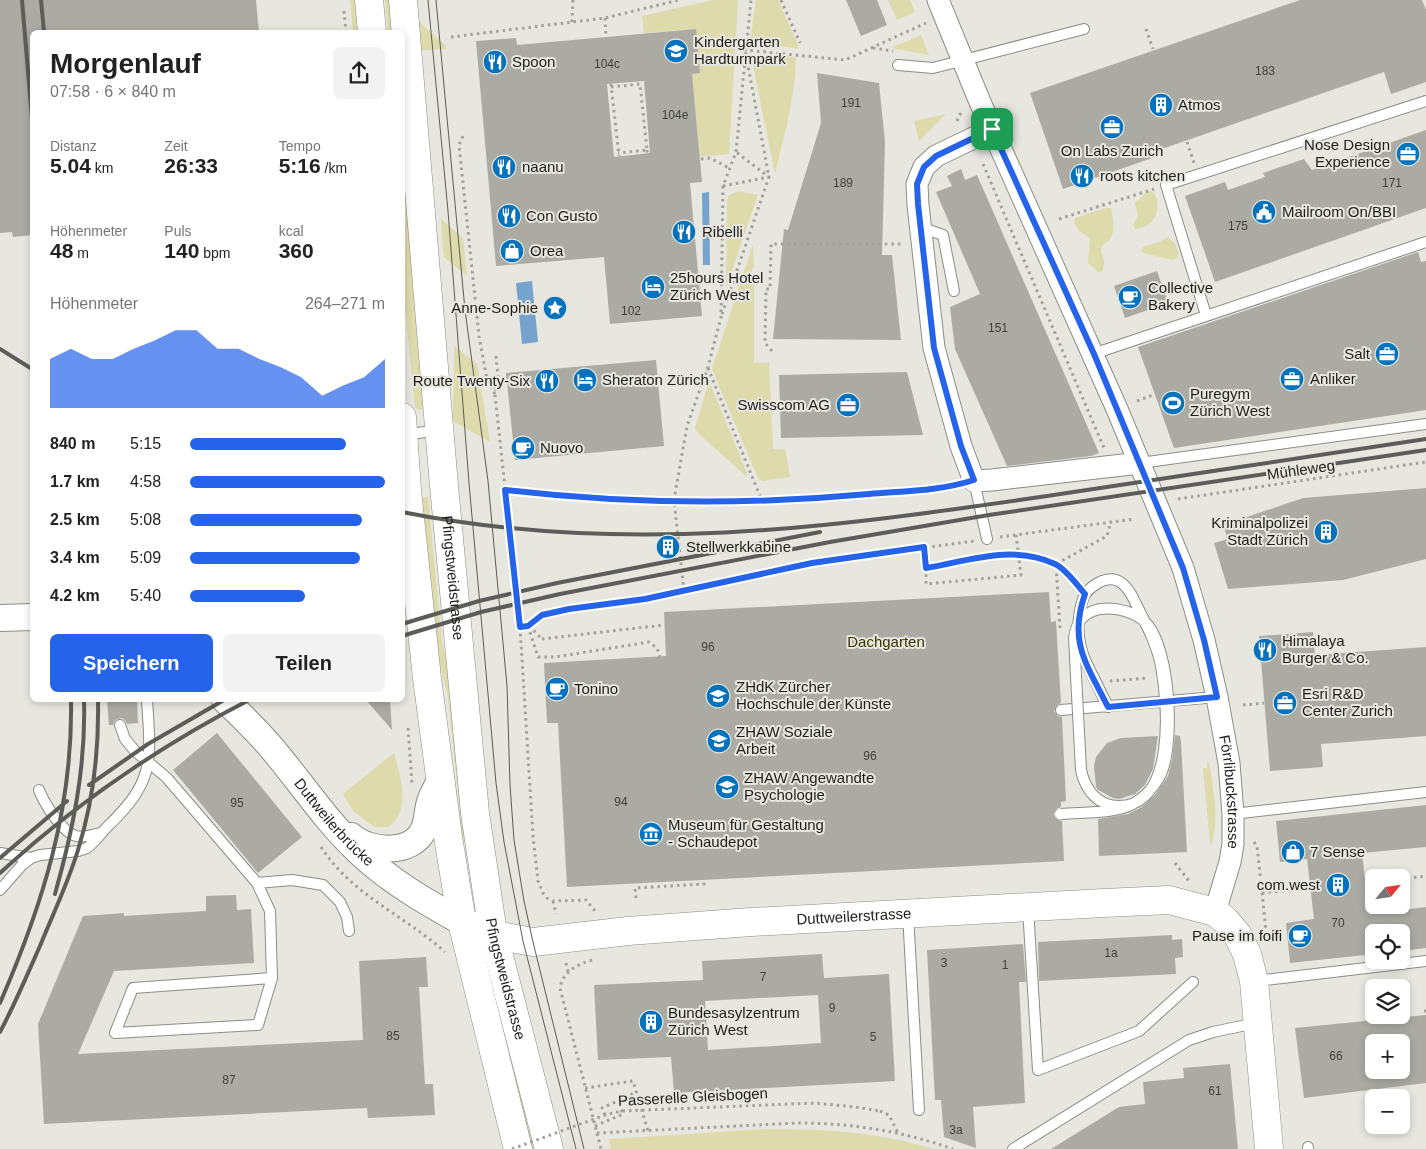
<!DOCTYPE html>
<html lang="de">
<head>
<meta charset="utf-8">
<style>
	:root { --surface:#fff; --page:#f2f2f2; --text:#222; --muted:#767676; --accent:#2563eb }
	body { margin:0; font-family:Helvetica,sans-serif; background:var(--page); color:var(--text); height:100vh; display:flex; flex-direction:column; font-size:19px; white-space:nowrap }
	* { box-sizing:border-box; margin:0 }
	p { font-size:16px; color:var(--muted) }
	.icon { flex:none; width:28px; height:28px; fill:none; stroke:currentColor; stroke-width:2; stroke-linecap:round; stroke-linejoin:round }
	.map { position:relative; flex:1; overflow:hidden }
	.panel { position:absolute; left:30px; top:30px; width:375px; height:672px; display:flex; flex-direction:column; background:var(--surface); border-radius:8px; box-shadow:0 2px 8px #0003 }
	.panel>* { flex:none }
	.needle { width:32px; rotate:61deg }
	.buttons { position:absolute; left:1365px; top:869px; display:grid; gap:10px }
	.buttons a { display:grid; place-items:center; width:45px; height:45px; border-radius:8px; background:var(--surface); box-shadow:0 2px 8px #0003; font-size:25px }
	.pin { position:absolute; display:grid; place-items:center; width:42px; height:42px; color:#fff; margin:-21px; border-radius:10px; box-shadow:0 2px 8px #0006 }
	.round { display:grid; place-items:center; flex:none; width:52px; height:52px; border-radius:8px; background:var(--page) }
	.overview { display:flex; align-items:center; justify-content:space-between; height:85px; padding:0 20px }
	h1 { font-size:28px; font-weight:700; line-height:38px }
	.stats { display:grid; grid-template-columns:repeat(3,1fr); gap:8px; height:85px; padding:5px 20px }
	.stats div { display:grid; align-content:center }
	.stats b { font-size:21px; font-weight:700 }
	.stats small { font-size:14px; font-weight:400 }
	.stats p { font-size:14px }
	.chart { height:140px; padding:10px 20px }
	.chart p { display:flex; justify-content:space-between }
	.chart svg { width:100%; height:90px; margin-top:5px; fill:var(--accent); opacity:.7 }
	.action { display:flex; gap:10px; margin-top:auto; padding:10px 20px }
	.action a { flex:1; height:58px; border-radius:8px; background:var(--accent); color:#fff; font-size:20px; font-weight:700; line-height:58px; text-align:center }
	.action a+a { background:var(--page); color:var(--text) }
	ul { padding:0 20px; list-style:none; font-size:16px }
	li { display:grid; grid-template-columns:80px 60px 1fr; align-items:center; height:38px }
	li i { height:12px; border-radius:6px; background:var(--accent) }
	.map>svg:first-child { display:block }
	.green { fill:#dddaac }
	.water { fill:#75a3ce }
	.building { fill:#ababa4; fill-rule:evenodd }
	.lines { fill:none; stroke-linecap:round; stroke-linejoin:round }
	.service-casing { stroke:#8d8c86; stroke-width:12 }
	.minor-casing { stroke:#8d8c86; stroke-width:23 }
	.tertiary-casing { stroke:#8d8c86; stroke-width:28 }
	.primary-casing { stroke:#8d8c86; stroke-width:29 }
	.path { stroke:#a1a09b; stroke-width:3; stroke-dasharray:2.5 4; stroke-linecap:butt }
	.service { stroke:#fff; stroke-width:10 }
	.minor { stroke:#fff; stroke-width:21 }
	.tertiary { stroke:#fff; stroke-width:26 }
	.primary { stroke:#fff; stroke-width:28 }
	.tram { stroke:#5c5c58; stroke-width:1 }
	.rail { stroke:#5c5c58; stroke-width:4 }
	.service-bridge-casing { stroke:#8d8c86; stroke-width:12; stroke-linecap:butt }
	.path-bridge { stroke:#a1a09b; stroke-width:3; stroke-dasharray:2.5 4; stroke-linecap:butt }
	.service-bridge { stroke:#fff; stroke-width:10 }
	.route-casing { stroke:#fff; stroke-width:10 }
	.route { stroke:#2563eb; stroke-width:6 }
	.labels { text-anchor:middle; stroke-width:4; stroke-linejoin:round; paint-order:stroke }
	.number-label { font-size:12px; fill:#41413e }
	.poi-label { font-size:15px; fill:#1e1e1c; stroke:#e7e6df; text-anchor:start }
	.street-label { font-size:15px; fill:#1e1e1c; stroke:#e7e6df }
	.park-label { font-size:15px; fill:#3a3704; stroke:#e7e6df }
</style>
</head>
<body>
<div class="map">
<svg width="1426" height="1149" viewBox="0 0 1426 1149">
	<rect width="100%" height="100%" fill="#e7e6df"/>
	<path class="green" d="M350 0H357L360 32H353Z
		M385 0H392L395 32H388Z
		M713 0H738L729 154 700 157 692 74 696 29 644 33 642 16Z
		M756 0H778L798 45V49L753 41 751 36Z
		M888 0H910L915 12 897 20Z
		M414 17 446 46V49L416 51Z
		M921 35 929 55 891 48Z
		M782 56 796 58C795 98 784 136 775 174L752 61 756 59Z
		M946 114 919 141 914 121Z
		M402 139 427 395 422 410 415 408 403 288Z
		M738 191 758 195 726 288 727 202 728 196Z
		M1151 191C1161 198 1159 216 1150 223 1146 227 1140 228 1135 229L1133 225 1138 216 1135 203 1146 193Z
		M1105 208H1111C1113 217 1116 233 1109 240 1106 244 1102 243 1101 249 1100 253 1104 256 1104 260 1105 264 1103 268 1102 272H1098L1088 263 1090 238 1079 231 1074 222 1075 218Z
		M441 219 463 238 467 276 444 257Z
		M1168 237 1175 244 1179 254 1176 259 1173 260 1143 253 1141 250 1143 247 1162 241Z
		M753 244 754 268H752V278H754V363L769 362 773 449H785L790 477 762 481 759 479 754 469 712 369Z
		M454 346 477 364 490 442 453 421Z
		M708 384 711 386 747 473V477L698 433 695 428Z
		M428 497 442 642 454 689 468 841 463 842 448 697 437 652 422 498Z
		M394 753C399 770 407 797 399 814 397 819 393 823 389 827H374L353 811 343 794Z
		M1209 762C1213 789 1220 818 1211 845L1210 843 1203 768H1207V763Z
		M507 1031 537 1149H528L499 1033Z
		M770 1129C826 1129 879 1132 933 1149H611L609 1139Z"/>
	<path class="water" d="M709 192 710 265H703L702 193Z
		M532 281 538 342 522 344 516 283Z"/>
	<path class="building" d="M0 0H256L259 32H32V235L13 237 12 232 0 233Z
		M846 0H877L887 25 861 36Z
		M1300 0H1422L1426 10V82L1391 94 1384 72 1156 151 1158 156 1063 189 1030 93Z
		M696 29 700 73 692 74 702 182 690 183 702 316 610 324 604 257 496 266 476 41 516 38 517 45ZM644 81 650 153 614 157 607 84Z
		M817 73 879 83 885 142 882 255H892L901 340 773 339 784 229 788 230 821 123Z
		M1426 130V208L1215 282 1185 196 1225 182 1228 190 1265 177 1263 173 1304 159 1312 170Z
		M961 169 965 180 977 175 1099 453 1091 456 1007 466 955 349 950 307 980 294 936 192 952 186 947 176Z
		M1418 252 1421 262 1426 261V410L1174 448 1138 347Z
		M1157 271 1168 303 1125 318 1114 286Z
		M656 360 664 446 515 460 506 373Z
		M907 372 923 435 781 438 779 375Z
		M1426 488V559L1343 580 1228 589 1214 543 1228 539 1223 525 1303 498Z
		M1049 592 1051 622 1056 621 1061 703 1057 705 1054 711 1058 716 1062 717 1066 801 1061 802V807L1057 809 1054 814 1056 818 1062 821 1064 861 567 887 558 723H547L544 663 666 656 664 612Z
		M1313 632 1315 655 1426 647V736L1321 744 1323 767 1270 771 1259 636Z
		M107 700H137L138 723 127 724 125 720 121 718 115 720 113 725H109Z
		M366 700H390L392 730Z
		M217 733 302 837 258 873 173 770Z
		M1175 735 1180 736 1181 742 1187 852 1099 856 1098 819 1128 814 1142 807 1155 795 1168 776 1172 760Z
		M1158 736 1153 769 1145 785 1135 794 1119 799 1113 798 1098 790 1096 787 1094 766 1096 757 1107 743 1121 738Z
		M1426 805V847L1362 853 1369 914 1426 907V948L1401 951V932H1374V954L1290 963 1286 923 1314 919 1307 859 1280 862 1276 821Z
		M236 895 237 910 251 909 254 963 114 971 78 1054 363 1040 359 961 426 957 428 987H419L425 1084H433L435 1115 368 1118 367 1108 44 1124 38 1024 83 916 124 913V916L206 911V896Z
		M1172 935V940L1182 939 1183 957 1175 958 1176 974 1039 981 1038 942Z
		M1023 944 1026 982H1019L1025 1103 973 1107 976 1148 944 1137 941 1100H935L927 950Z
		M822 954 824 978 889 974 895 1081 674 1093 671 1057 598 1060 594 985 703 980 702 961ZM818 995 821 1043 708 1050 705 1001Z
		M1426 1015V1083L1304 1098 1295 1028ZM1374 1042H1401V1070H1374Z
		M1230 1064 1238 1149H1051L1119 1107 1145 1104 1143 1082 1184 1078 1183 1068Z"/>
	<g class="lines">
		<g class="service-casing">
			<path id="service" d="M898 65 933 68 1084 29
				M920 227 943 235 954 291
				M1206 315 1166 185 1426 101
				M1093 354 1426 242
				M404 435 439 430
				M1140 463 1426 424
				M974 481 987 539
				M1086 662 1108 707
				M1061 710 1217 697
				M120 725 125 739 135 751 167 778 257 883 270 911 272 978 133 988 115 1033 258 1025 272 978
				M39 790C44 803 62 832 76 836 84 838 93 835 100 833
				M1233 814 1426 792
				M0 853 31 858
				M257 883 292 880 323 885 340 902 347 917 349 931
				M0 890 22 865 31 858 40 855 78 851 87 848C95 842 101 833 108 826 155 781 151 761 147 700
				M1028 908 1038 1070 1139 1031 1193 982
				M908 914 919 1110
				M1256 981 1426 961
				M1308 1147V1149
				M1013 1149 1189 1040 1213 1032 1256 1023"/>
		</g>
		<g class="minor-casing">
			<g id="minor">
				<path id="s1" d="M938 0 980 102 1117 409 1183 568 1204 640 1217 697 1229 763 1233 814V844L1230 862 1215 912"/>
				<path d="M992 129 936 156 924 167 917 184 918 205 934 348 961 446 974 481 992 480 1140 463"/>
			</g>
		</g>
		<g class="tertiary-casing">
			<g id="tertiary">
				<path d="M0 618 32 617"/>
				<path id="s2" d="M225 700C241 715 256 730 270 746 300 781 325 820 358 851 388 880 426 902 462 922"/>
				<path d="M351 836C369 852 412 856 424 829 428 820 427 811 430 802 432 795 437 787 440 781"/>
			</g>
		</g>
		<g class="primary-casing">
			<g id="primary">
				<path d="M369 0 372 32"/>
				<path id="s3" d="M403 0 444 486 475 813 493 933 549 1149"/>
				<path d="M402 417 407 490 427 678 448 837 462 922 518 1149"/>
				<path id="s4" d="M462 922 505 937 533 942 628 931 751 922 1104 903 1169 900 1215 912 1225 920 1237 934 1247 954 1254 981 1269 1149"/>
			</g>
		</g>
		<path class="path" d="M781 0 800 43
			M344 11 346 32
			M605 18 606 36
			M572 22 573 0
			M1146 29 1153 49
			M451 37 605 18 679 0
			M873 48 893 51
			M611 84 619 156
			M611 87 640 84 647 150 618 153
			M957 121 962 110
			M463 136 459 145 479 336 487 379 495 394
			M1187 142 1194 163
			M647 150V157
			M701 159 710 158 729 168
			M983 164 1104 448
			M723 186 769 177 736 152
			M1059 219 1154 189
			M722 314 769 177 745 50 845 60 926 23
			M772 351 765 343 766 289H770L771 244H902
			M496 356 498 376 495 395 520 627 533 836 538 881 543 893 547 898 553 901 586 900 595 911H597
			M708 368 762 501
			M1137 401 1155 394
			M505 490 609 500 762 501 843 497 956 486
			M1178 499 1426 462
			M1000 537 1135 519
			M924 547 926 568H928
			M926 568V584L1021 575 1016 535
			M684 591 674 500 687 426 708 367 721 317 723 186 736 152 751 0
			M528 626 538 657H555L649 642 657 648 660 657
			M529 626 542 639
			M520 627 528 626 542 615 569 609 645 599 812 563 974 541
			M1060 628 1056 564 1107 536 1111 521
			M1110 681 1148 678
			M1243 705 1264 703
			M408 728 412 784
			M1254 842 1257 846 1267 940
			M321 847C353 896 404 915 445 952
			M1175 863 1189 881
			M1401 879 1426 876
			M1365 882H1374
			M1262 893 1310 888
			M636 898 635 888 704 884V880
			M553 901 556 914
			M592 960C577 965 563 971 560 988L601 1149
			M566 963 568 972
			M1424 1011H1426
			M585 1088 633 1081 648 1131
			M880 1111 889 1115 898 1133
			M605 1115 602 1108 637 1092
			M595 1126 623 1114 618 1101
			M597 1133 797 1123C851 1123 902 1131 953 1149"/>
		<use href="#service" class="service"/>
		<use href="#minor" class="minor"/>
		<use href="#tertiary" class="tertiary"/>
		<use href="#primary" class="primary"/>
		<path class="tram" d="M428 0 448 211 469 483 496 783 504 842 523 941 576 1149
			M436 0 465 310 488 481 507 686 510 785 514 840 524 901 533 942 584 1149"/>
		<path class="rail" d="M22 0 32 119
			M41 0 44 32
			M0 349 32 369
			M402 512C623 556 828 528 1047 496 1173 477 1300 458 1426 439
			M402 624 479 601 557 583 820 532
			M402 636 481 612 560 594 830 542 989 515 1426 450
			M89 785 148 744 224 700
			M0 858 67 801
			M0 873C75 804 158 747 249 700
			M55 894C73 830 86 767 84 700
			M0 1003C43 904 73 808 71 700
			M0 1032C15 1004 27 975 40 946 53 914 68 883 78 850 93 802 99 750 98 700"/>
		<g class="service-bridge-casing">
			<path id="service-bridge" d="M1061 814C1081 812 1115 814 1133 804 1145 797 1155 786 1161 774 1175 741 1170 653 1148 625 1134 609 1099 601 1082 618 1077 624 1075 631 1074 638L1081 770C1085 789 1097 806 1119 806 1176 806 1168 704 1161 666 1157 646 1148 628 1139 610 1134 600 1128 584 1116 580 1111 578 1103 580 1098 583 1091 587 1085 592 1083 599 1076 621 1077 642 1086 662"/>
		</g>
		<path class="path-bridge" d="M928 568 987 556 1016 554 1038 558 1056 564 1076 584
			M542 639 664 625
			M512 1149 605 1115 621 1111 814 1103 855 1107 880 1111"/>
		<use href="#service-bridge" class="service-bridge"/>
	</g>
	<g class="lines">
		<g class="route-casing">
			<path id="route" d="M992 129 1094 354 1183 568 1204 640 1217 697 1108 707C1087 665 1068 642 1085 594 1077 585 1066 569 1055 564 1013 544 968 561 926 568L924 547 812 563 645 599 569 609 542 615 528 626 520 627 505 490C625 504 749 505 869 494 904 491 940 491 974 480L961 446 934 348 918 204 917 184 924 167 936 156Z"/>
		</g>
		<use href="#route" class="route"/>
	</g>
	<defs>
		<g id="school-disc" transform="scale(1.25)"><circle r="9.5" fill="#0572bd" stroke="#e7e6df"/><path d="M0-5L7-2L0 1L-7-2ZM-4 1L0 2.5L4 1V4Q0 6-4 4Z" fill="#fff"/></g>
		<g id="restaurant-disc" transform="scale(1.25)"><circle r="9.5" fill="#0572bd" stroke="#e7e6df"/><path d="M-5-6h1v4h1v-4h1v4h1v-4h1v5L-1.5 .5V6h-2V.5L-5-1ZM5-6V6H3V1.5H1.5Q1.5-4 5-6Z" fill="#fff"/></g>
		<g id="building-disc" transform="scale(1.25)"><circle r="9.5" fill="#0572bd" stroke="#e7e6df"/><path d="M-4-6H4V6H1V3H-1V6H-4ZM-2.5-4.3h1.7v1.8h-1.7ZM.8-4.3h1.7v1.8H.8ZM-2.5-1h1.7V.8h-1.7ZM.8-1h1.7V.8H.8Z" fill="#fff"/></g>
		<g id="office-disc" transform="scale(1.25)"><circle r="9.5" fill="#0572bd" stroke="#e7e6df"/><path d="M-6-3h4V-5.5h4V-3h4V5H-6ZM-1-4.5V-3h2v-1.5ZM-6 0V1H6V0Z" fill="#fff"/></g>
		<g id="civic-disc" transform="scale(1.25)"><circle r="9.5" fill="#0572bd" stroke="#e7e6df"/><path d="M-.6-6.5H3V-4.5H.6V-3L4-1V1h2V6H-6V1h2V-1L-.6-3ZM-1.2 2.5V6h2.4V2.5Z" fill="#fff"/></g>
		<g id="shop-disc" transform="scale(1.25)"><circle r="9.5" fill="#0572bd" stroke="#e7e6df"/><path d="M-5-2.5h2.3a2.7 3.5 0 0 1 5.4 0H5L5.5 6h-11ZM-1.5-2.5h3a1.5 2.3 0 0 0-3 0Z" fill="#fff"/></g>
		<g id="hotel-disc" transform="scale(1.25)"><circle r="9.5" fill="#0572bd" stroke="#e7e6df"/><path d="M-6-4.5h1.5V1H6V5H4.5V3h-9V5H-6ZM-4 0a1.8 1.8 0 1 1 3.6 0ZM.5 0V-2.5h3Q6-2.5 6 0Z" fill="#fff"/></g>
		<g id="cafe-disc" transform="scale(1.25)"><circle r="9.5" fill="#0572bd" stroke="#e7e6df"/><path d="M-5.5-4.5H6V0H3Q3 3.5 0 3.5H-2.5Q-5.5 3.5-5.5 0ZM3-3.2v2h1.7v-2ZM-6 4.5H4V6H-6Z" fill="#fff"/></g>
		<g id="sight-disc" transform="scale(1.25)"><circle r="9.5" fill="#0572bd" stroke="#e7e6df"/><path d="M0-6L1.8-2.2L6-1.7L2.9 1.2L3.7 5.4L0 3.3L-3.7 5.4L-2.9 1.2L-6-1.7L-1.8-2.2Z" fill="#fff"/></g>
		<g id="stadium-disc" transform="scale(1.25)"><circle r="9.5" fill="#0572bd" stroke="#e7e6df"/><path d="M0-5a6.5 5 0 1 0 0 10a6.5 5 0 1 0 0-10ZM-3.5-1.8h7v3.6h-7Z" fill="#fff"/></g>
		<g id="university-disc" transform="scale(1.25)"><circle r="9.5" fill="#0572bd" stroke="#e7e6df"/><path d="M0-5L7-2L0 1L-7-2ZM-4 1L0 2.5L4 1V4Q0 6-4 4Z" fill="#fff"/></g>
		<g id="museum-disc" transform="scale(1.25)"><circle r="9.5" fill="#0572bd" stroke="#e7e6df"/><path d="M0-6L6-3V-2H-6V-3ZM-5-1h2V3h-2ZM-1-1h2V3h-2ZM3-1h2V3H3ZM-6 4H6V6H-6Z" fill="#fff"/></g>
	</defs>
	<g fill-rule="evenodd">
		<use href="#school-disc" x="676" y="51"/>
		<use href="#restaurant-disc" x="495" y="62"/>
		<use href="#building-disc" x="1161" y="105"/>
		<use href="#office-disc" x="1112" y="127"/>
		<use href="#office-disc" x="1408" y="154"/>
		<use href="#restaurant-disc" x="504" y="167"/>
		<use href="#restaurant-disc" x="1082" y="176"/>
		<use href="#civic-disc" x="1264" y="212"/>
		<use href="#restaurant-disc" x="509" y="216"/>
		<use href="#restaurant-disc" x="684" y="232"/>
		<use href="#shop-disc" x="512" y="251"/>
		<use href="#hotel-disc" x="653" y="287"/>
		<use href="#cafe-disc" x="1130" y="297"/>
		<use href="#sight-disc" x="555" y="308"/>
		<use href="#office-disc" x="1387" y="354"/>
		<use href="#office-disc" x="1292" y="379"/>
		<use href="#hotel-disc" x="585" y="380"/>
		<use href="#restaurant-disc" x="547" y="381"/>
		<use href="#stadium-disc" x="1173" y="403"/>
		<use href="#office-disc" x="848" y="405"/>
		<use href="#cafe-disc" x="523" y="448"/>
		<use href="#building-disc" x="1326" y="532"/>
		<use href="#building-disc" x="668" y="547"/>
		<use href="#restaurant-disc" x="1265" y="650"/>
		<use href="#cafe-disc" x="557" y="689"/>
		<use href="#university-disc" x="718" y="696"/>
		<use href="#office-disc" x="1285" y="703"/>
		<use href="#university-disc" x="719" y="741"/>
		<use href="#university-disc" x="727" y="787"/>
		<use href="#museum-disc" x="651" y="834"/>
		<use href="#shop-disc" x="1293" y="852"/>
		<use href="#building-disc" x="1338" y="885"/>
		<use href="#cafe-disc" x="1300" y="936"/>
		<use href="#building-disc" x="651" y="1022"/>
	</g>
	<g class="labels">
		<g class="number-label">
			<text x="607" y="68">104c</text>
			<text x="1265" y="75">183</text>
			<text x="851" y="107">191</text>
			<text x="675" y="119">104e</text>
			<text x="843" y="187">189</text>
			<text x="1392" y="187">171</text>
			<text x="1238" y="230">175</text>
			<text x="631" y="315">102</text>
			<text x="998" y="332">151</text>
			<text x="708" y="651">96</text>
			<text x="870" y="760">96</text>
			<text x="621" y="806">94</text>
			<text x="237" y="807">95</text>
			<text x="1338" y="927">70</text>
			<text x="1111" y="957">1a</text>
			<text x="944" y="967">3</text>
			<text x="1005" y="969">1</text>
			<text x="763" y="981">7</text>
			<text x="832" y="1012">9</text>
			<text x="393" y="1040">85</text>
			<text x="873" y="1041">5</text>
			<text x="1336" y="1060">66</text>
			<text x="229" y="1084">87</text>
			<text x="1215" y="1095">61</text>
			<text x="956" y="1134">3a</text>
		</g>
		<g class="poi-label">
			<text x="694" y="47">Kindergarten<tspan x="694" dy="17">Hardturmpark</tspan></text>
			<text x="512" y="67">Spoon</text>
			<text x="1178" y="110">Atmos</text>
			<text x="1390" y="150" text-anchor="end">Nose Design<tspan x="1390" dy="17">Experience</tspan></text>
			<text x="1112" y="156" text-anchor="middle">On Labs Zurich</text>
			<text x="522" y="172">naanu</text>
			<text x="1100" y="181">roots kitchen</text>
			<text x="1282" y="217">Mailroom On/BBI</text>
			<text x="526" y="221">Con Gusto</text>
			<text x="702" y="237">Ribelli</text>
			<text x="530" y="256">Orea</text>
			<text x="670" y="283">25hours Hotel<tspan x="670" dy="17">Zürich West</tspan></text>
			<text x="1148" y="293">Collective<tspan x="1148" dy="17">Bakery</tspan></text>
			<text x="538" y="313" text-anchor="end">Anne-Sophie</text>
			<text x="1370" y="359" text-anchor="end">Salt</text>
			<text x="1310" y="384">Anliker</text>
			<text x="602" y="385">Sheraton Zürich</text>
			<text x="530" y="386" text-anchor="end">Route Twenty-Six</text>
			<text x="1190" y="399">Puregym<tspan x="1190" dy="17">Zürich West</tspan></text>
			<text x="830" y="410" text-anchor="end">Swisscom AG</text>
			<text x="540" y="453">Nuovo</text>
			<text x="1308" y="528" text-anchor="end">Kriminalpolizei<tspan x="1308" dy="17">Stadt Zürich</tspan></text>
			<text x="686" y="552">Stellwerkkabine</text>
			<text x="1282" y="646">Himalaya<tspan x="1282" dy="17">Burger &amp; Co.</tspan></text>
			<text x="736" y="692">ZHdK Zürcher<tspan x="736" dy="17">Hochschule der Künste</tspan></text>
			<text x="574" y="694">Tonino</text>
			<text x="1302" y="699">Esri R&amp;D<tspan x="1302" dy="17">Center Zurich</tspan></text>
			<text x="736" y="737">ZHAW Soziale<tspan x="736" dy="17">Arbeit</tspan></text>
			<text x="744" y="783">ZHAW Angewandte<tspan x="744" dy="17">Psychologie</tspan></text>
			<text x="668" y="830">Museum für Gestaltung<tspan x="668" dy="17">- Schaudepot</tspan></text>
			<text x="1310" y="857">7 Sense</text>
			<text x="1320" y="890" text-anchor="end">com.west</text>
			<text x="1282" y="941" text-anchor="end">Pause im foifi</text>
			<text x="668" y="1018">Bundesasylzentrum<tspan x="668" dy="17">Zürich West</tspan></text>
		</g>
		<g class="street-label">
			<text transform="translate(1301 470) rotate(-8)" y="5">Mühleweg</text>
			<text dy="5" stroke="none"><textPath href="#s3" startOffset="580">Pfingstweidstrasse</textPath></text>
			<text dy="5" stroke="none"><textPath href="#s1" startOffset="848">Förrlibuckstrasse</textPath></text>
			<text dy="5" stroke="none"><textPath href="#s2" startOffset="164">Duttweilerbrücke</textPath></text>
			<text dy="5" stroke="none"><textPath href="#s4" startOffset="396">Duttweilerstrasse</textPath></text>
			<text dy="5" stroke="none"><textPath href="#s3" startOffset="985">Pfingstweidstrasse</textPath></text>
			<text transform="translate(693 1097) rotate(-3)" y="5">Passerelle Gleisbogen</text>
		</g>
		<g class="park-label">
			<text x="886" y="647">Dachgarten</text>
		</g>
	</g>
</svg>
<div class="buttons">
<a><svg class="needle" viewBox="-14 -14 28 28"><path d="M0-13l5 13h-10z" fill="#e53935"/><path d="M0 13l5-13h-10z" fill="#767676"/></svg></a>
<a><svg class="icon" aria-label="locate" viewBox="0 0 24 24"><circle cx="12" cy="12" r="6"/><path d="M12 2v4M12 18v4M2 12h4M18 12h4"/></svg></a>
<a><svg class="icon" aria-label="layers" viewBox="0 0 24 24"><path d="M12 4l9 5-9 5-9-5zM3 14l9 5 9-5"/></svg></a>
<a>+</a>
<a>−</a>
</div>
<div class="pin" style="left:992px;top:129px;background:#1e9e55"><svg class="icon" aria-label="arrive" viewBox="0 0 24 24"><path d="M6 21V4h12l-3 4 3 4H6"/></svg></div>
<section class="panel">
<div class="overview"><div><h1>Morgenlauf</h1><p>07:58 · 6 × 840 m</p></div><a class="round"><svg class="icon" aria-label="share" viewBox="0 0 24 24"><path d="M12 15V3M7 8l5-5 5 5M5 13v7h14v-7"/></svg></a></div>
<div class="stats">
<div><p>Distanz</p><b>5.04<small> km</small></b></div>
<div><p>Zeit</p><b>26:33</b></div>
<div><p>Tempo</p><b>5:16<small> /km</small></b></div>
</div>
<div class="stats">
<div><p>Höhenmeter</p><b>48<small> m</small></b></div>
<div><p>Puls</p><b>140<small> bpm</small></b></div>
<div><p>kcal</p><b>360</b></div>
</div>
<div class="chart"><p><span>Höhenmeter</span>264–271 m</p>
<svg viewBox="0 0 160 44" preserveAspectRatio="none"><path d="M0 44V20L10 15L20 20L30 20L40 15L50 11L60 6L70 6L80 15L90 15L100 20L110 24L120 29L130 38L140 33L150 29L160 20V44z"/></svg>
</div>
<ul>
<li><b>840 m</b>5:15<i style="width:80%"></i></li>
<li><b>1.7 km</b>4:58<i style="width:100%"></i></li>
<li><b>2.5 km</b>5:08<i style="width:88%"></i></li>
<li><b>3.4 km</b>5:09<i style="width:87%"></i></li>
<li><b>4.2 km</b>5:40<i style="width:59%"></i></li>
</ul>
<div class="action"><a>Speichern</a><a>Teilen</a></div>
</section>
</div>
</body>
</html>
